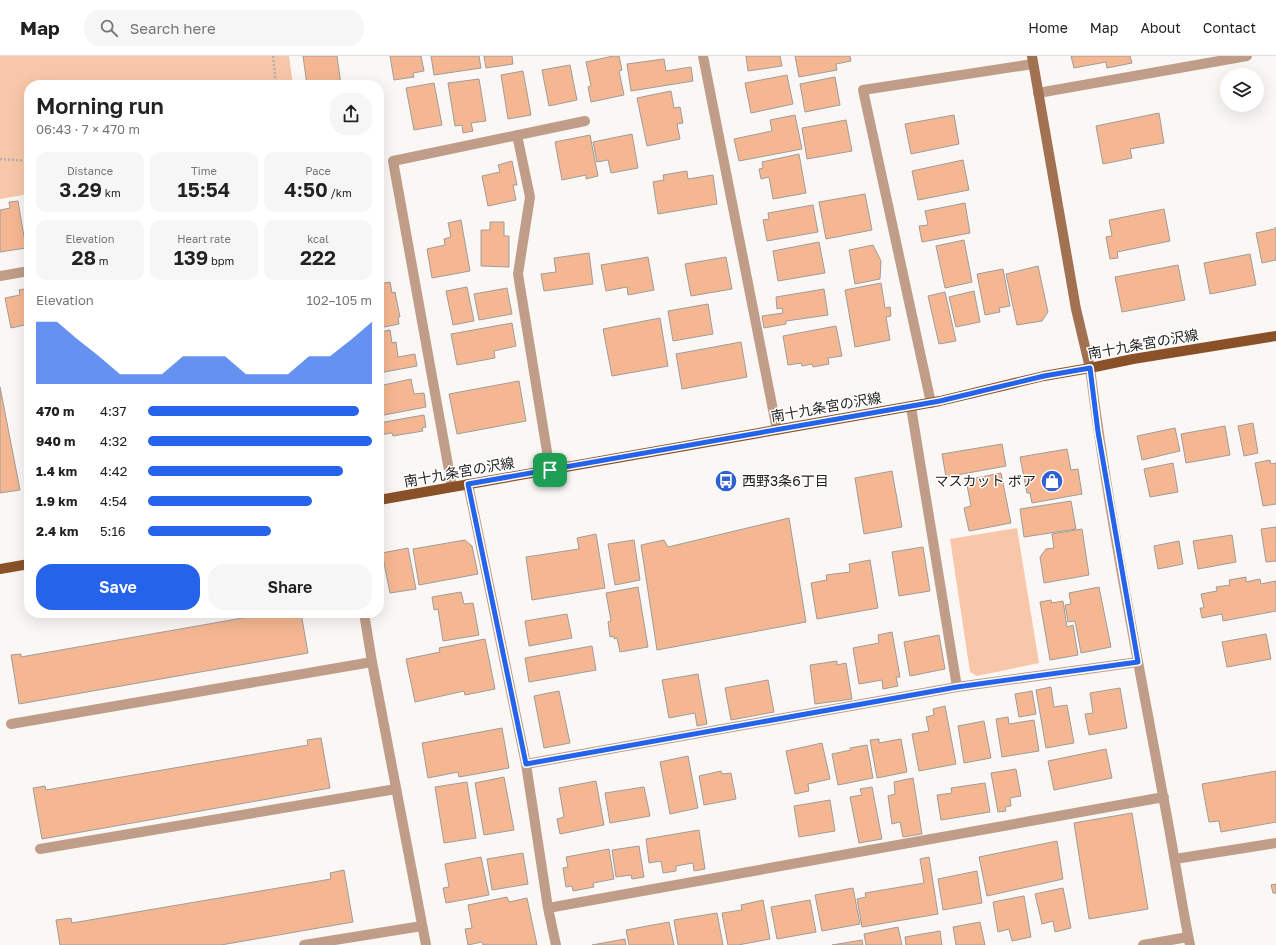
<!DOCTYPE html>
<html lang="en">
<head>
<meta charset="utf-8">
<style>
	:root { --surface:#fff; --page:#f6f6f6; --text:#222; --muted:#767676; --line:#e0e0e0; --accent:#2563eb }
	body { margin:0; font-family:"Golos Text","Noto Sans JP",sans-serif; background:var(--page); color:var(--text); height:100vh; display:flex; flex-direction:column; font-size:15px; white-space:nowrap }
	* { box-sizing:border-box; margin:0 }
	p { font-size:13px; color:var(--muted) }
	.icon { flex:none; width:22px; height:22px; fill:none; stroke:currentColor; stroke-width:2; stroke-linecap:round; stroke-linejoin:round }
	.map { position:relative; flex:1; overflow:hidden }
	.sheet { position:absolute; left:24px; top:24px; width:360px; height:538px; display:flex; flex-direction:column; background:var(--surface); border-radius:16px; box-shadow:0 4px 16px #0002 }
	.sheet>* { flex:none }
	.tools { position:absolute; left:1220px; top:12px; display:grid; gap:8px }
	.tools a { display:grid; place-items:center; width:44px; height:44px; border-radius:50%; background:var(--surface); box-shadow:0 4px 16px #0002; font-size:20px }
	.pin { position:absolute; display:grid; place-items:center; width:34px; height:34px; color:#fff; margin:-17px; border-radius:8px; box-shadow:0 2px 6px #0006 }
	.round { display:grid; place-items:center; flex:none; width:42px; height:42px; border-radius:16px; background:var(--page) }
	.summary { display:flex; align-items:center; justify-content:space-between; height:68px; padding:0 12px }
	h1 { font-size:22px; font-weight:600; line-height:30px }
	.figures { display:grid; grid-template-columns:repeat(3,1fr); gap:6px; height:68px; padding:4px 12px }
	.figures div { display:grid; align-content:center; border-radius:10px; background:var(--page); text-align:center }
	.figures b { font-size:20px; font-weight:600 }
	.figures small { font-size:11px; font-weight:400 }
	.figures p { font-size:11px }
	.chart { height:112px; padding:8px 12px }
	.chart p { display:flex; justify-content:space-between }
	.chart svg { width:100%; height:72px; margin-top:4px; fill:var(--accent); opacity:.7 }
	.action { display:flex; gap:8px; margin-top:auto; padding:8px 12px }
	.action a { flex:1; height:46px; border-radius:16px; background:var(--accent); color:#fff; font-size:16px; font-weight:600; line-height:46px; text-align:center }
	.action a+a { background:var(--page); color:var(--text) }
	ul { padding:0 12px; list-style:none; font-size:13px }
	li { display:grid; grid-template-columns:64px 48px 1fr; align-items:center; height:30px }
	li i { height:10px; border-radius:5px; background:var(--accent) }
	header { display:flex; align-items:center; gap:24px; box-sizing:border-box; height:56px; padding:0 20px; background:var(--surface); border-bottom:1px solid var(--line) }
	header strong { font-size:19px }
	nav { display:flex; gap:22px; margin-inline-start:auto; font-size:14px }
	.search { width:280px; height:36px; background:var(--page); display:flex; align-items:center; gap:10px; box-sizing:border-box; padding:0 14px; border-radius:16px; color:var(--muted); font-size:15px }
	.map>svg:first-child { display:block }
	.green { fill:#f8c7a9 }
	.building { fill:#f5b791; stroke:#9f9c9a }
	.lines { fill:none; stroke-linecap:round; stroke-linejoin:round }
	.path { stroke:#b2afad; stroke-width:2.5; stroke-dasharray:2 2; stroke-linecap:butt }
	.lane { stroke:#bf9d88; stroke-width:10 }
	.street { stroke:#bf9d88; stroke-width:10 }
	.secondary { stroke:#a17152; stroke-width:10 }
	.primary { stroke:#8a5129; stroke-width:10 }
	.route-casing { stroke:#fff; stroke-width:8 }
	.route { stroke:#2563eb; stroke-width:5 }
	.labels { text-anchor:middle; stroke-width:3; stroke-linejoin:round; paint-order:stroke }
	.street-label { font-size:14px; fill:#232221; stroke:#fff }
	.poi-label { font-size:14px; fill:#232221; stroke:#fff; text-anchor:start }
</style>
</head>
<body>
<header>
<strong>Map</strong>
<div class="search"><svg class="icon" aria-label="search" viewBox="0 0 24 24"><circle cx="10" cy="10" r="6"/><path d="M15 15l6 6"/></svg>Search here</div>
<nav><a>Home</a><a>Map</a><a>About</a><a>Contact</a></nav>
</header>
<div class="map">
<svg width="1276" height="889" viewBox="0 0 1276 889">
	<rect width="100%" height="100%" fill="#fbf7f5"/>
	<path class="green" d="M0 0H289L293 29H29V138L0 143Z
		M1017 472 1039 607 977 620 970 616 950 483Z"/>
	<path class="building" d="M303 0H337L341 29H307Z
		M390 0H421L424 15 413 17 414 21 394 24Z
		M431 0H479L481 12 434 19Z
		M484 0H512L513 8 486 12Z
		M613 0H619L622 14 619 15 624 39 591 46 588 31 591 30 586 6Z
		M746 0H780L782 10 748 15Z
		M795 0H850L851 5 836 8 837 14 799 21Z
		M1071 0H1130L1132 7 1107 12 1106 6 1074 12Z
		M664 3 666 15 691 11 693 25 631 35 627 8Z
		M570 9 577 44 549 50 542 14Z
		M523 15 531 59 508 63 501 19Z
		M787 19 793 48 751 57 745 27Z
		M835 21 840 49 805 56 800 28Z
		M479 23 486 65 471 67 473 75 463 77 462 69 455 70 448 27Z
		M434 27 442 69 414 74 406 32Z
		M671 35 674 52 680 51 683 67 677 68 680 83 647 90 637 42Z
		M1159 57 1164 87 1130 93 1132 102 1103 108 1096 70Z
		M795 59 802 93 739 105 734 83 772 75 770 64Z
		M954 59 959 88 911 98 905 68Z
		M846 64 852 95 807 103 802 72Z
		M632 78 638 112 611 117 608 104 597 106 593 86Z
		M590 79 598 120 586 123V119L562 124 555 86Z
		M799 98 806 137 773 143 769 121 761 123 759 113 763 112 762 106Z
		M963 104 969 134 918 144 912 115Z
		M512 105 517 129H513L516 144 488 150 482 120 500 116 498 109Z
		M687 115 688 123 713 119 717 148 658 158 653 126 664 124 663 119Z
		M865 138 872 174 826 183 819 146Z
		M18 145 26 192 0 196V154L10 152 9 146Z
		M965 147 970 177 922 186 919 170 928 169 925 155Z
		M813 149 818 176 767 185 763 164 769 163 768 157Z
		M1164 153 1170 185 1117 196 1118 202 1110 203 1106 181 1112 180 1109 164Z
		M461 164 470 215 432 222 427 193 445 189 444 183 451 181 448 167Z
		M490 166H504V180H509V211L481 210V174H490Z
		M1276 171V204L1262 207 1256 177 1274 173Z
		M964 184 972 226 945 232 936 190Z
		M819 186 825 217 778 225 773 195Z
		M873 189 881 205 880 223 855 228 849 194Z
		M589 197 593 228 544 235 541 218 556 216 554 202Z
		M1250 198 1256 229 1210 238 1204 207Z
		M648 201 654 234 628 239 627 231 606 235 601 209Z
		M726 201 732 233 691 240 685 208Z
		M1178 209 1185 244 1122 256 1115 221Z
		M1038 210 1048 256 1042 265 1017 269 1006 218Z
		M1003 213 1010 250 999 252 1000 256 985 259 977 218Z
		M390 226 392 237 395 236 400 261H398L399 268 379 272V228Z
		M881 227 885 252 890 251 891 260 886 261 890 284 855 291 845 234Z
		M467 231 474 265 453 269 446 235Z
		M29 232V268L11 272 5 242 20 239 19 234Z
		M507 232 512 258 479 264 474 238Z
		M824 233 828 259 786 265V268L764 272 762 260 783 257 782 252 777 253 776 241Z
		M974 235 980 266 956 271 949 241Z
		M945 236 956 285 939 288 928 240Z
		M708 248 713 278 673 285 668 255Z
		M660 262 668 310 612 320 603 273Z
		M512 267 516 290 494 295 495 302 457 309 451 278Z
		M836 270 842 300 828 302 829 308 813 311 812 308 802 310 801 307 788 309 783 280Z
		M390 274 392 287 396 286 398 301 415 298 417 310 379 317V276Z
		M741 286 747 321 682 333 676 298Z
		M411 323 414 338 424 337 426 351 379 360V330Z
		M519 325 526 365 457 378 449 338Z
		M0 331 20 434 0 437Z
		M424 359 426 371 422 372 423 375 393 380 392 377 379 379V367Z
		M1253 367 1258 397 1244 400 1238 370Z
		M1225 370 1230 399 1186 407 1181 378Z
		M1175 372 1180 395 1142 404 1137 380Z
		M1002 388 1006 410 946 421 942 398Z
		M1067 393 1071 414 1078 413 1082 438 1032 447 1030 437H1027L1020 401Z
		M1270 404 1271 408 1276 407V448L1263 450 1255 407Z
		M1173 407 1178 436 1150 441 1144 413Z
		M892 415 902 471 864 478 855 422Z
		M1001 417 1011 467 969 475 964 452 971 450 966 424Z
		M1071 445 1076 473 1024 481 1020 453Z
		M789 462 806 566 657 594 641 489 664 484 668 491Z
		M1276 471V505L1266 506 1261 473Z
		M1082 473 1089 519 1044 527 1040 501 1046 493 1054 492 1052 478Z
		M596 478 605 532 532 544 526 501 579 493 577 482Z
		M1232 479 1236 506 1198 513 1193 485Z
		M465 484 472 490 478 518 419 529 413 493Z
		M634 484 640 524 615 529 608 488Z
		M1179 485 1183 508 1158 513 1154 490Z
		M923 491 930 535 899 540 892 496Z
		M408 492 416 533 390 537 382 497Z
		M870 504 878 552 817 563 811 527 827 524 826 519 850 516 849 508Z
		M1246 521V526L1260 523 1261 528 1276 525V555L1223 565 1222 558 1202 562 1200 552H1204L1201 538 1217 535 1216 531 1230 529 1229 524Z
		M638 531 648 591 620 596 617 582 614 583V580L610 581 608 566 611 565 606 537Z
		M1099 531 1111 591 1081 597 1075 565 1068 566 1065 549 1071 548 1069 537Z
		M461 536 464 548 473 547 479 579 443 585 438 553 434 554 432 541Z
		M1051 544 1052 547 1063 545 1067 571 1073 569 1078 599 1050 604 1040 546Z
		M271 557H301L308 597 19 648 11 599 21 598V601Z
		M567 558 572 582 529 590 525 565Z
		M892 576 900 621H896L898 630 883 633 882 624 859 628 853 592 879 587 878 579Z
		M1266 578 1271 603 1227 611 1222 586Z
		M939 579 945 613 910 620 904 586Z
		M485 583 495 633 465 639 464 635 415 646 406 603 440 596 439 592Z
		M592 590 596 614 529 626 525 602Z
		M837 605V609L846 607 852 643 815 648 810 609Z
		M698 618 707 668 697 670 695 657 669 662 662 624Z
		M768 624 774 656 731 664 725 632Z
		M1051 631 1054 651 1067 649 1074 687 1046 692 1036 634Z
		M1120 632 1127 672 1089 679 1085 658 1093 657 1090 637Z
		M559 635 570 687 544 692 534 640Z
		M1032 635 1036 658 1019 661 1015 638Z
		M945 650 956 708 919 715 912 678 929 675 926 661 934 659 933 653Z
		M1008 661 1009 668 1034 664 1039 695 1002 701 996 663Z
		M984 665 991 702 964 707 958 670Z
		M502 672 509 712 459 721 458 716 428 722 422 687Z
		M321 682 330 732 42 783 33 732 45 730 46 734 308 689 307 684Z
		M879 683V687L901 683 907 716 877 722 870 684Z
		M822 687 830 723 808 728 809 735 795 738 786 695Z
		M867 689 873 722 838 729 832 698 851 694 850 692Z
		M1106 693 1112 722 1054 734 1048 705Z
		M688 700 698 752 670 758 660 706Z
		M1016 713 1021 740 1010 742 1011 750 1005 751 1006 755 998 756 991 717Z
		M721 715 722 718 731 717 736 743 704 749 699 720Z
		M1276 715V766L1221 776 1219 765 1209 766 1202 728Z
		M504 721 514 774 484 779 475 727Z
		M913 722 922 778 903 781 900 766 892 768 888 740 895 738 894 726Z
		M596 725 604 769 560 778 557 763 564 761 559 732Z
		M467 726 476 782 444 787 435 731Z
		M985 727 990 756 941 764 937 739 952 737 951 732Z
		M644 731 650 760 610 767 605 737Z
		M872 731 882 783 859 787 850 741 862 739 860 733Z
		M830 744 835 775 799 781 794 750Z
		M1132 757 1148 853 1089 863 1074 767Z
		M699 774 705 813 694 815 693 807 676 810V815L663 817 661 805 649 807 646 783Z
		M1057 785 1063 823 987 840 979 801Z
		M639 790 644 821 632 823 631 819 616 821 612 794Z
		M609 793 614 823 593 827 594 831 573 835 572 830 566 831 563 812 568 811 566 801Z
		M523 797 528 828 492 834 487 803Z
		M481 801 489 839 446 847 443 832 449 831 445 808Z
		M929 801 938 858 862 871 857 843 866 841 865 837 924 827 920 803Z
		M344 814 353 866 221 889H60L56 864 71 862 72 867 331 823 330 817Z
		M977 815 982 847 943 854 938 823Z
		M1276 828V837H1273L1271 829Z
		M853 832 860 868 822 875 815 839Z
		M1063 832 1071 872 1055 876 1053 865 1042 868 1035 838Z
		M1024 840 1031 881 1012 885 1009 873 998 876 993 846Z
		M507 841 509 846 527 842 537 889H489V888L483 889 482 886 468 889 465 873 472 872 468 849Z
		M763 844 770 883 738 889H728L722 857 742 854 741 849Z
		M810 844 816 876 777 883 771 851Z
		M717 857 723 889H678L674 864Z
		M669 866 674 889H629L626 874Z
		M980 866 985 889H956L953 871Z
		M898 871 902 889H866L864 878Z
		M940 875 942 889H906L905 881Z
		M625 883 626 889H592Z
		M862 884 863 889H832Z"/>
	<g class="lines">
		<path class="path" d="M273 0 276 29
			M0 103 29 105"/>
		<path class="lane" d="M11 668 372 606
			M40 793 396 733
			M304 889 422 870"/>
		<path class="street" d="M703 0 777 374
			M1038 37 1247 0
			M517 79 530 141 518 218 550 414
			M0 220 29 215
			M1090 312C1108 456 1137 598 1163 740 1173 790 1180 840 1190 889
			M931 347 863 34 1033 8
			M911 351 957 631
			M468 428 526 708 548 852 556 889
			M452 431 393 105 585 65
			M364 557 372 606 426 889
			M526 708 957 631 1138 606
			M1175 803 1276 787
			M548 852 1164 741
			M1143 889 1188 881"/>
		<path class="secondary" d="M1032 0 1076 253 1090 312"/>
		<path class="primary" d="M379 444 940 345 1044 320 1090 312 1133 303 1276 280
			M0 513 29 508"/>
	</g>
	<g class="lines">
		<g class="route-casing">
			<path id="route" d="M1090 312 1098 376 1138 606 957 631 526 708 468 428 940 345 1044 320Z"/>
		</g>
		<use href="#route" class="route"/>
	</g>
	<defs>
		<g id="bus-disc" transform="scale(1.15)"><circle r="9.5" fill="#2f61d0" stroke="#fff"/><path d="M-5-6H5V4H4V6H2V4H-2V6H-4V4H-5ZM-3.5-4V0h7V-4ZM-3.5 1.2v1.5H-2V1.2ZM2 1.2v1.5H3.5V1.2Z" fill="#fff"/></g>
		<g id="shop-disc" transform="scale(1.15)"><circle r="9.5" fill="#2f61d0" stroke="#fff"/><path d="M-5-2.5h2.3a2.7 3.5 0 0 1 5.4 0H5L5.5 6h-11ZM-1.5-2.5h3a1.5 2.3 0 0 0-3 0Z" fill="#fff"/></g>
	</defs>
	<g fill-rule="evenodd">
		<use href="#bus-disc" x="726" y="425"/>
		<use href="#shop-disc" x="1052" y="425"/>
	</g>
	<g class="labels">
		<g class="street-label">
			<text transform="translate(1143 288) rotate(-10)" y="5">南十九条宮の沢線</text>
			<text transform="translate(826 351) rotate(-10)" y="5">南十九条宮の沢線</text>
			<text transform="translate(459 416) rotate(-10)" y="5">南十九条宮の沢線</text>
		</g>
		<g class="poi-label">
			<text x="742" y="430">西野3条6丁目</text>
			<text x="1036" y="430" text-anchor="end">マスカット ボア</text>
		</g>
	</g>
</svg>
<div class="tools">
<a><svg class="icon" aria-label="layers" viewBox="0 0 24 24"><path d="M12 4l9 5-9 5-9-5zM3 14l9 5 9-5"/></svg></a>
</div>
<div class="pin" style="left:550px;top:414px;background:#1e9e55"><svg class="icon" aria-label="arrive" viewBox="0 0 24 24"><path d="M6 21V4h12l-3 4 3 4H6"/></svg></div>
<section class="sheet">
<div class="summary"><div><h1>Morning run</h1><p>06:43 · 7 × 470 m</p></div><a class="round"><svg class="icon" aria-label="share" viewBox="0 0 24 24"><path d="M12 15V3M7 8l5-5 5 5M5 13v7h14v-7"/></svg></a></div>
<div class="figures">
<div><p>Distance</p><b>3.29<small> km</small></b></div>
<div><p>Time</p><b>15:54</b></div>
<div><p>Pace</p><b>4:50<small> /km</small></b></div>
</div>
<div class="figures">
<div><p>Elevation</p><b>28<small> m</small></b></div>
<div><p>Heart rate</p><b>139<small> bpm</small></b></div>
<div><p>kcal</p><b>222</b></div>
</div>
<div class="chart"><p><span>Elevation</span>102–105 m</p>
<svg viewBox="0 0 160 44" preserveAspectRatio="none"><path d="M0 44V6L10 6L20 17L30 27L40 38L50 38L60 38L70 27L80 27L90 27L100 38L110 38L120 38L130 27L140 27L150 17L160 6V44z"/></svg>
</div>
<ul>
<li><b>470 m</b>4:37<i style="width:94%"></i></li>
<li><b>940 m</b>4:32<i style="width:100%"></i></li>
<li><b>1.4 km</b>4:42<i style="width:87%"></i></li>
<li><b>1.9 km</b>4:54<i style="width:73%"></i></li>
<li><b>2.4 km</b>5:16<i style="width:55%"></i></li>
</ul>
<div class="action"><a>Save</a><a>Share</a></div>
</section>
</div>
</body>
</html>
